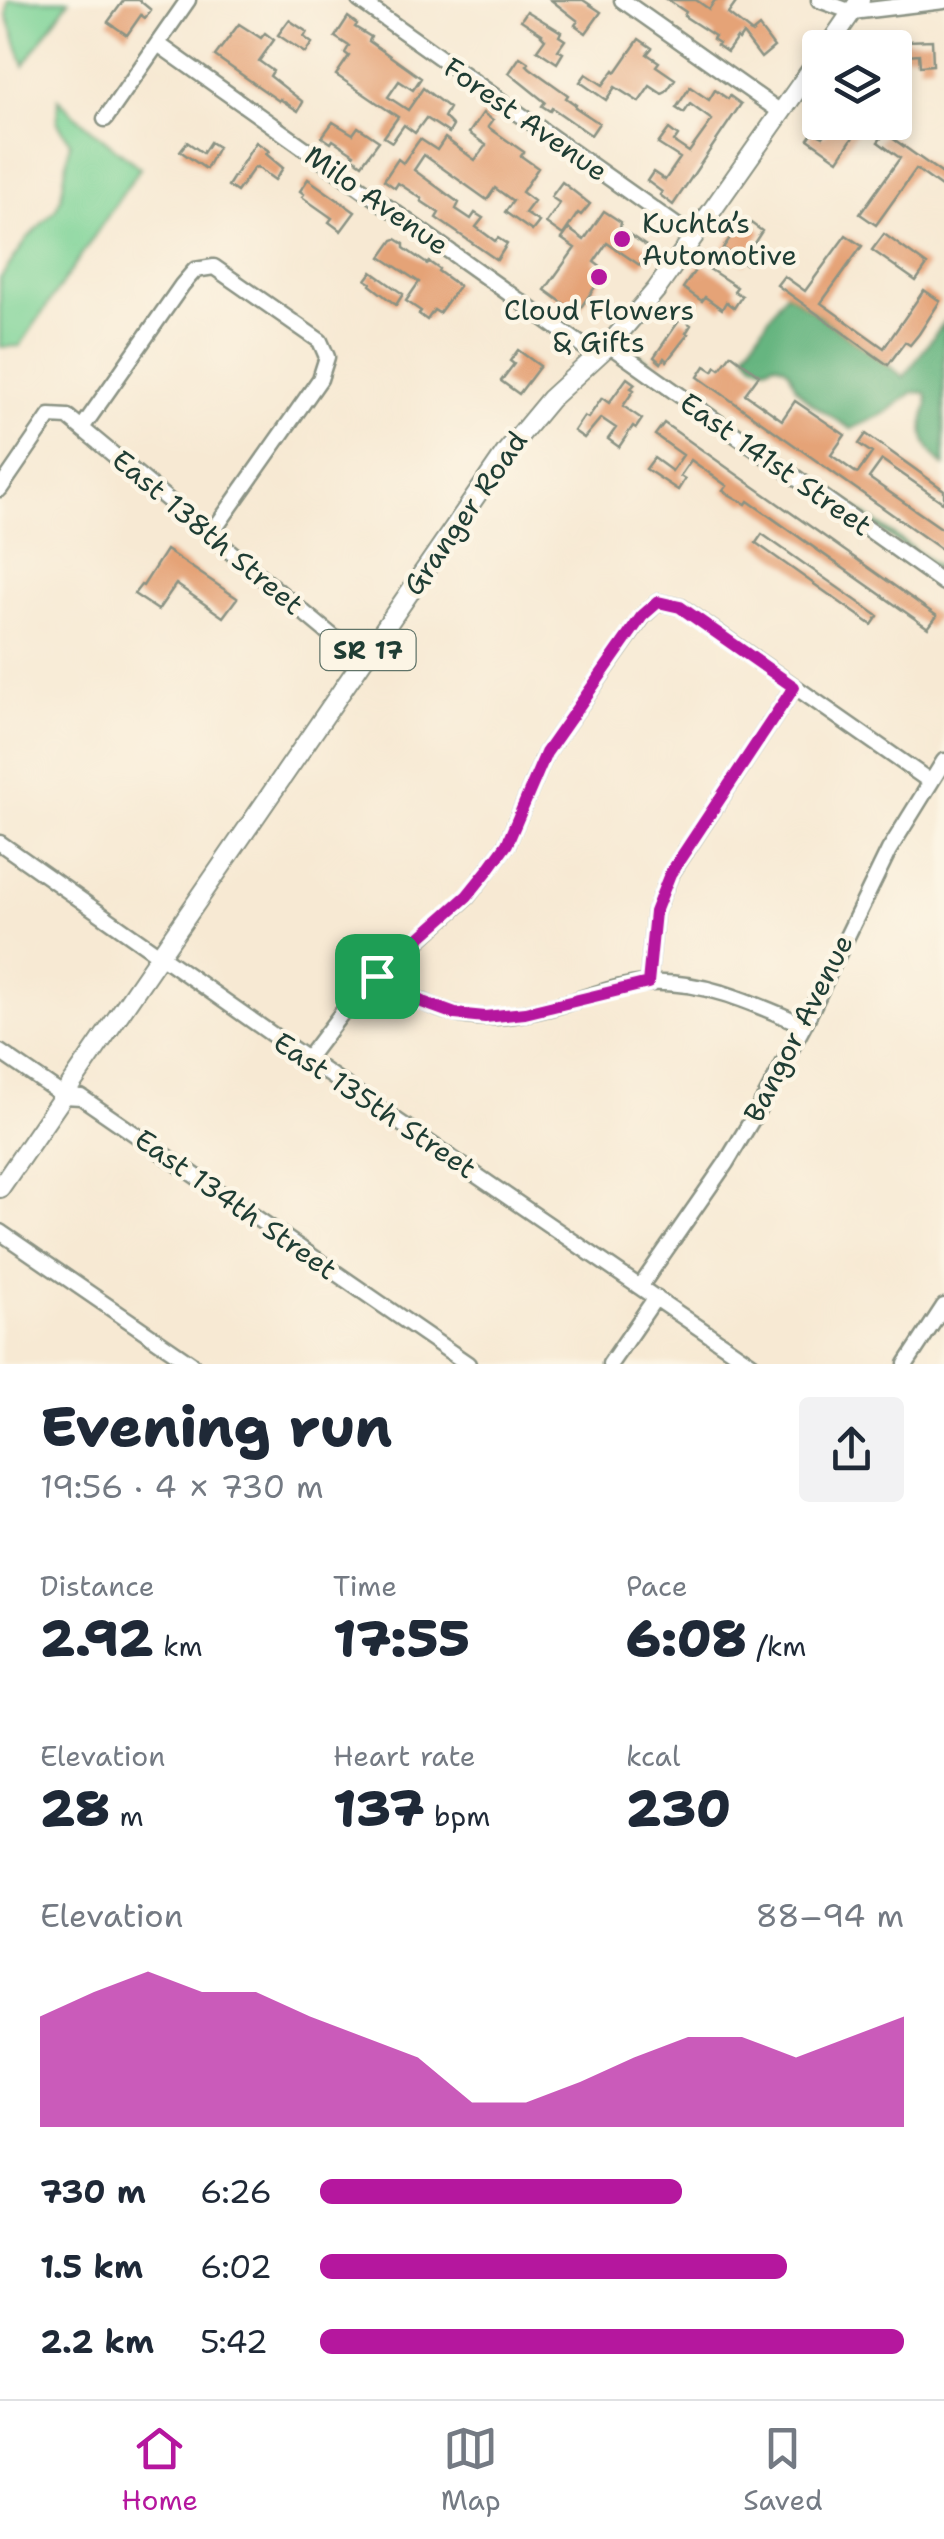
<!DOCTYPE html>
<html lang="en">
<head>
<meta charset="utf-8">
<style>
	:root { --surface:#fff; --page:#f2f2f3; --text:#1f2937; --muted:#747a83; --line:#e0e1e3; --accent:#b5179e }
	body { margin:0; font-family:"Shantell Sans",sans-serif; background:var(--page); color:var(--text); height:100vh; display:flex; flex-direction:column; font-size:38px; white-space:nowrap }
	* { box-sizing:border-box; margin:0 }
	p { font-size:32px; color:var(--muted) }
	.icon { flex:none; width:55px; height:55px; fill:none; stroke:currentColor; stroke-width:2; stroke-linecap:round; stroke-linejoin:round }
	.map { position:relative; height:1364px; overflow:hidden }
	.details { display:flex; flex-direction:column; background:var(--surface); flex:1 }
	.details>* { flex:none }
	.tools { position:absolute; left:802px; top:30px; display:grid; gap:20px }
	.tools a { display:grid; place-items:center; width:110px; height:110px; border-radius:10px; background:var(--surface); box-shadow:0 5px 15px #0003; font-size:50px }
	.pin { position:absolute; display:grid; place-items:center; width:85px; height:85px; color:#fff; margin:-42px; border-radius:20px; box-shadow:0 5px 15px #0006 }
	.round { display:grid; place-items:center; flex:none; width:105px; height:105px; border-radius:10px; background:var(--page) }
	.head { display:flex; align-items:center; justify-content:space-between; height:170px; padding:0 40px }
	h1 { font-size:55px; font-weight:800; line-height:75px }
	.figures { display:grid; grid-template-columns:repeat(3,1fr); gap:15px; height:170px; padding:10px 40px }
	.figures div { display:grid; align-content:center }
	.figures b { font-size:50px; font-weight:800 }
	.figures small { font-size:28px; font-weight:400 }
	.figures p { font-size:28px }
	.chart { height:280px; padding:20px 40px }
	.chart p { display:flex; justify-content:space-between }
	.chart svg { width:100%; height:180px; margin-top:10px; fill:var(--accent); opacity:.7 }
	ul { padding:0 40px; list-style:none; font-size:32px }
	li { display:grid; grid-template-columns:160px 120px 1fr; align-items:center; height:75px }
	li i { height:25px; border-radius:12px; background:var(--accent) }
	.menu { display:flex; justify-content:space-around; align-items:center; height:140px; border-top:2px solid var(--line); background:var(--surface); font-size:28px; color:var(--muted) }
	.menu a { display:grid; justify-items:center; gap:5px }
	.menu .current { color:var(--accent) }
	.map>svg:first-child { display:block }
	.green { fill:#7dd397; stroke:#4e8866; stroke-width:2.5 }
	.forest { fill:#66b580; stroke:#42795a; stroke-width:2.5 }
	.building { fill:#e5a377 }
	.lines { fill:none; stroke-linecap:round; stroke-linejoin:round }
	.minor-casing { stroke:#8b9384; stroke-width:19 }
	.major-casing { stroke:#8b9384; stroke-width:22 }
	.minor { stroke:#fff; stroke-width:14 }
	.major { stroke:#fff; stroke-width:18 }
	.route-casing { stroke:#fff; stroke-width:20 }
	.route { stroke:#b5179e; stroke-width:12 }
	.poi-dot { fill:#b5179e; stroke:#fcf5e5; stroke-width:4 }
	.labels { text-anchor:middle; stroke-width:9; stroke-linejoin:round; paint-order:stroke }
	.shield { fill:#fcf5e5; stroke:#617469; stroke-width:2.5 }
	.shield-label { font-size:25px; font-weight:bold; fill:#1f3d34 }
	.street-label { font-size:28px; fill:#1f3d34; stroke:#fcf5e5 }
	.poi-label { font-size:28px; fill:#1f3d34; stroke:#fcf5e5; text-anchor:start }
</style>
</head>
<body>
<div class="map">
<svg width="944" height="1364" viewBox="0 0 944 1364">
	<rect width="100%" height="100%" fill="#fcf5e5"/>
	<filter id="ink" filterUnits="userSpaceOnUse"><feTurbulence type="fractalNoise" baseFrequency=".01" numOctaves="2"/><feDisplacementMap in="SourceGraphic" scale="20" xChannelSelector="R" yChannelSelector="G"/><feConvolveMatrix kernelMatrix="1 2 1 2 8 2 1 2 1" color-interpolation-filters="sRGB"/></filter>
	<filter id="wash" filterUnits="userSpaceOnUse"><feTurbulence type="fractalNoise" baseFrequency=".0048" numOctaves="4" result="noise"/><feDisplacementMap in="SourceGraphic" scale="40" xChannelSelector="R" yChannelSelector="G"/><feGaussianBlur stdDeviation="2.25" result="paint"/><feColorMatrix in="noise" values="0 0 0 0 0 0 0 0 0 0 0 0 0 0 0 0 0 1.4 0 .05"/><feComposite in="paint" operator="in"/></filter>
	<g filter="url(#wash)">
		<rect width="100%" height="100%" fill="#f7e9d3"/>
		<path class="green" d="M8 0H69L24 65 7 15Z
			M58 99 86 125 140 168 20 346 0 347V279L27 239 55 210 61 198 70 142 57 121Z
			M630 348 944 571V575L632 353 629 351Z"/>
		<path class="forest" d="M786 292 904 377 944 322V466C930 453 920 440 924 419 926 407 930 405 926 393L913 392 886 413 851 429C835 418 812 407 799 391 787 377 797 369 775 363L766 367 754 363 746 352Z"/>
		<g id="blocks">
			<path class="building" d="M124 0H139L151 10 145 18 141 15 127 35 108 22Z
				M551 0H583L601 12 586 33 575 25 578 21Z
				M668 0H696L709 9 715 0H738L728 14 752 33 759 27 774 47 761 58 743 34 739 40 737 38 727 52 717 45 719 43 713 39 715 36 684 16 686 12Z
				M527 11 561 32 559 36 565 40 558 50 563 53 557 63 537 50 545 39 541 35 542 34 521 20Z
				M348 17 357 24 355 27 371 37 369 41 421 78 413 90 399 81 388 97 408 110 423 88 449 108 444 117 453 126 449 133 426 118 415 133 404 125 392 142 384 137 398 117 336 75 349 56 345 53 349 46 335 37Z
				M289 20 307 32 304 37 312 43 305 53 278 35Z
				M239 24 261 38 265 33 274 40 259 61 273 71 270 76 303 102 298 111 280 99 279 101 215 56Z
				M894 38H907V41L932 40 933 65 920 66 919 54 895 56Z
				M639 39 652 48 647 54 659 62 656 66 675 79 666 92 662 94 650 86 639 102 615 87 606 100 580 82 586 74 603 85 614 70 616 72Z
				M520 57 529 63 527 65 530 68 568 95 566 98 576 105 575 107 599 123 591 135 552 108 550 111 542 106 545 102 509 73Z
				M690 87 709 100 715 90 728 99 730 96 741 104 673 205 660 195 662 192 647 181 653 172 665 180 680 158 658 144 669 129 678 136 674 142 689 152 712 120 690 104 684 113 676 108Z
				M483 113 493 120 488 127 524 152 521 156 538 168 522 192 534 201 525 213 539 222 532 231 505 212 513 201 495 188 487 200 424 155 414 170 459 203 456 209 471 219 475 213 483 218 476 227 495 241 498 238 507 244 497 260 436 218 439 213 421 201 422 199 398 183 395 188 384 180 398 159 403 163 420 139 437 150 445 138 475 160 486 145 469 133Z
				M333 122 353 134 358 127 379 141 362 164 352 157 354 154 333 140 331 143 322 137Z
				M833 122H863L838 160 808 139 813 132 823 137Z
				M885 133 944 175V189L916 169 876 225 860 214 900 158 878 142Z
				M187 142 203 153 210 142 218 147 206 169 180 151Z
				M256 142 269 151 266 154 283 168 275 180 257 167 254 168 237 192 228 186Z
				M308 179 355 212 341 231 329 222 332 218 302 197 304 194 300 191Z
				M562 182 590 204 581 215 578 213 563 235 546 223 560 203 551 197Z
				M604 211 621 222 620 228 652 250 641 266 607 243 594 262 606 271 577 313 545 290 575 248 562 239 569 229 584 240Z
				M744 218 762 231 751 248 753 253 745 264 723 248Z
				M884 234 927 265 916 281 872 250Z
				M846 235 862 246 821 303 884 348 924 290 940 301 919 334 910 345 905 342 888 365 777 285 784 276 805 291Z
				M396 239 404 244V248L427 264 429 262 439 269 438 271 459 286 439 313 434 310 427 320 419 314 421 311 406 301 419 282 381 257 393 240Z
				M700 263 737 287 734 291 742 296 734 308 726 302 722 309 705 297 702 301 683 288Z
				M372 272 403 294 396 305 370 285 371 283 366 280Z
				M681 318 691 325 686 333 688 334 667 361 664 358 661 363 654 357Z
				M518 350 540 366 519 394 501 381 514 364 510 361Z
				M731 354 759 375 745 394 761 405 782 420 795 401 845 435 831 455 855 472 858 473 872 453 859 444 866 434 944 490V503L882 460 869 478 944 530V551L698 377 705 366 713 371 716 366 720 369Z
				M627 378 635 384 631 388 634 390 623 406 642 419 636 428 633 426 619 447 608 439 616 428 601 418 584 438 574 431 584 416 588 418 602 398 609 403Z
				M664 423 937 616 928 628 748 501 746 504 723 491 727 486 691 460 680 476 685 479 678 490 646 469 654 458 672 471 683 455 655 435Z
				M762 534 878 616 872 625 756 543Z
				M166 550 237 598 223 617 176 584 158 610 134 594 141 585 143 586Z"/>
		</g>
	</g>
	<g filter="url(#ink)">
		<use href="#blocks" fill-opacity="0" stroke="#8b9384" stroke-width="2.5"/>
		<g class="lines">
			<g class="minor-casing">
				<path id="minor" d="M359 0 694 238
					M622 0 782 113
					M819 0 852 12 944 1
					M158 44 597 356
					M105 119 188 0
					M609 345 944 583
					M82 428 182 285 195 270 214 267 320 341 327 357 320 379 211 534
					M0 489 50 416 68 417 361 660
					M0 843 307 1059 752 1364
					M377 976C401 990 425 1006 453 1013 488 1023 532 1013 567 1003 593 995 622 984 649 983 704 980 755 1004 804 1025
					M648 983 655 912 670 875 794 687
					M0 1052 64 1096 81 1097 468 1364
					M307 1059 351 1001 467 897 488 870 507 844 546 753 643 616 658 602 681 607 931 782
					M0 1232 192 1364
					M640 1287 726 1163 765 1098 804 1025 889 850 944 761
					M610 1364 656 1297
					M906 1364 944 1306"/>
			</g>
			<g class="major-casing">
				<path id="major" d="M827 48 860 0
					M0 1188 506 452 550 399 609 345 656 290 820 57"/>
			</g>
			<use href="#minor" class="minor"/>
			<use href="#major" class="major"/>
		</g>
	</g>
	<g class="lines" filter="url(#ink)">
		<g class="route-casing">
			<path id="route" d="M658 602 680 607 794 687 670 874 655 912 648 983 525 1013 485 1017 455 1014 422 1002 377 976 467 896 488 870 507 844 546 753 642 616Z"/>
		</g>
		<use href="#route" class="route"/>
	</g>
	<g class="poi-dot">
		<circle cx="622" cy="239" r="10"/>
		<circle cx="599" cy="277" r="10"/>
	</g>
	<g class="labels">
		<rect class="shield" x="320.5" y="630" width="95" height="40" rx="8"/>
		<g class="shield-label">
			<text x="368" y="659">SR 17</text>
		</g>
		<g class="street-label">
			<text transform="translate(526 119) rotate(35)" y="10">Forest Avenue</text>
			<text transform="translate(377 200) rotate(35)" y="10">Milo Avenue</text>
			<text transform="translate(776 464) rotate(35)" y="10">East 141st Street</text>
			<text transform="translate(465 513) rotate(-55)" y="10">Granger Road</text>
			<text transform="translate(208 532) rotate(40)" y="10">East 138th Street</text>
			<text transform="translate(798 1028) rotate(-63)" y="10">Bangor Avenue</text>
			<text transform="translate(375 1105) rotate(34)" y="10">East 135th Street</text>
			<text transform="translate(236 1204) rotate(35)" y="10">East 134th Street</text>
		</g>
		<g class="poi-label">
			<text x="642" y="233">Kuchta’s<tspan x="642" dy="32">Automotive</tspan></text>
			<text x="599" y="320" text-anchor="middle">Cloud Flowers<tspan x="599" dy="32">&amp; Gifts</tspan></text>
		</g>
	</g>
</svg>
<div class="tools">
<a><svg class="icon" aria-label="layers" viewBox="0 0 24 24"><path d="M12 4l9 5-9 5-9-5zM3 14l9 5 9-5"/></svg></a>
</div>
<div class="pin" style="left:377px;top:976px;background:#1e9e55"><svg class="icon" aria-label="arrive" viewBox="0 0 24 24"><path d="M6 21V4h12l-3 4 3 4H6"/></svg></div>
</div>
<section class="details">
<div class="head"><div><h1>Evening run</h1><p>19:56 · 4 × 730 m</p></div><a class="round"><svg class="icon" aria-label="share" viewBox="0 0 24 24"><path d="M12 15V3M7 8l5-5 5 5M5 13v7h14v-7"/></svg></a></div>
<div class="figures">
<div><p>Distance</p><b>2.92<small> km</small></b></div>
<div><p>Time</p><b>17:55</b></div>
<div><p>Pace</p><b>6:08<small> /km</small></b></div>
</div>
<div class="figures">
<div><p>Elevation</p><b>28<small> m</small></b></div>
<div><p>Heart rate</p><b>137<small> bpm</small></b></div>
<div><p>kcal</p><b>230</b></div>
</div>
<div class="chart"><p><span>Elevation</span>88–94 m</p>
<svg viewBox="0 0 160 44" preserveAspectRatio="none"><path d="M0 44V17L10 11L20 6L30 11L40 11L50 17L60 22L70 27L80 38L90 38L100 33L110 27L120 22L130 22L140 27L150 22L160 17V44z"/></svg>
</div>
<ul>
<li><b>730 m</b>6:26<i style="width:62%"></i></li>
<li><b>1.5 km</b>6:02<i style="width:80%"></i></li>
<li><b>2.2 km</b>5:42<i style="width:100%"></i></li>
</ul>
</section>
<nav class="menu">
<a class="current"><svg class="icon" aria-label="home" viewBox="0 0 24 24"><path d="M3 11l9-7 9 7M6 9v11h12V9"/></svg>Home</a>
<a><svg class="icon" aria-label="map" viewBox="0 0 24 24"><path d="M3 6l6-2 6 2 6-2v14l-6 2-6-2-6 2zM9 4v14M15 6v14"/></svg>Map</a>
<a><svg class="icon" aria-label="saved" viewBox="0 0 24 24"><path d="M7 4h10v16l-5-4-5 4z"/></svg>Saved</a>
</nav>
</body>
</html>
